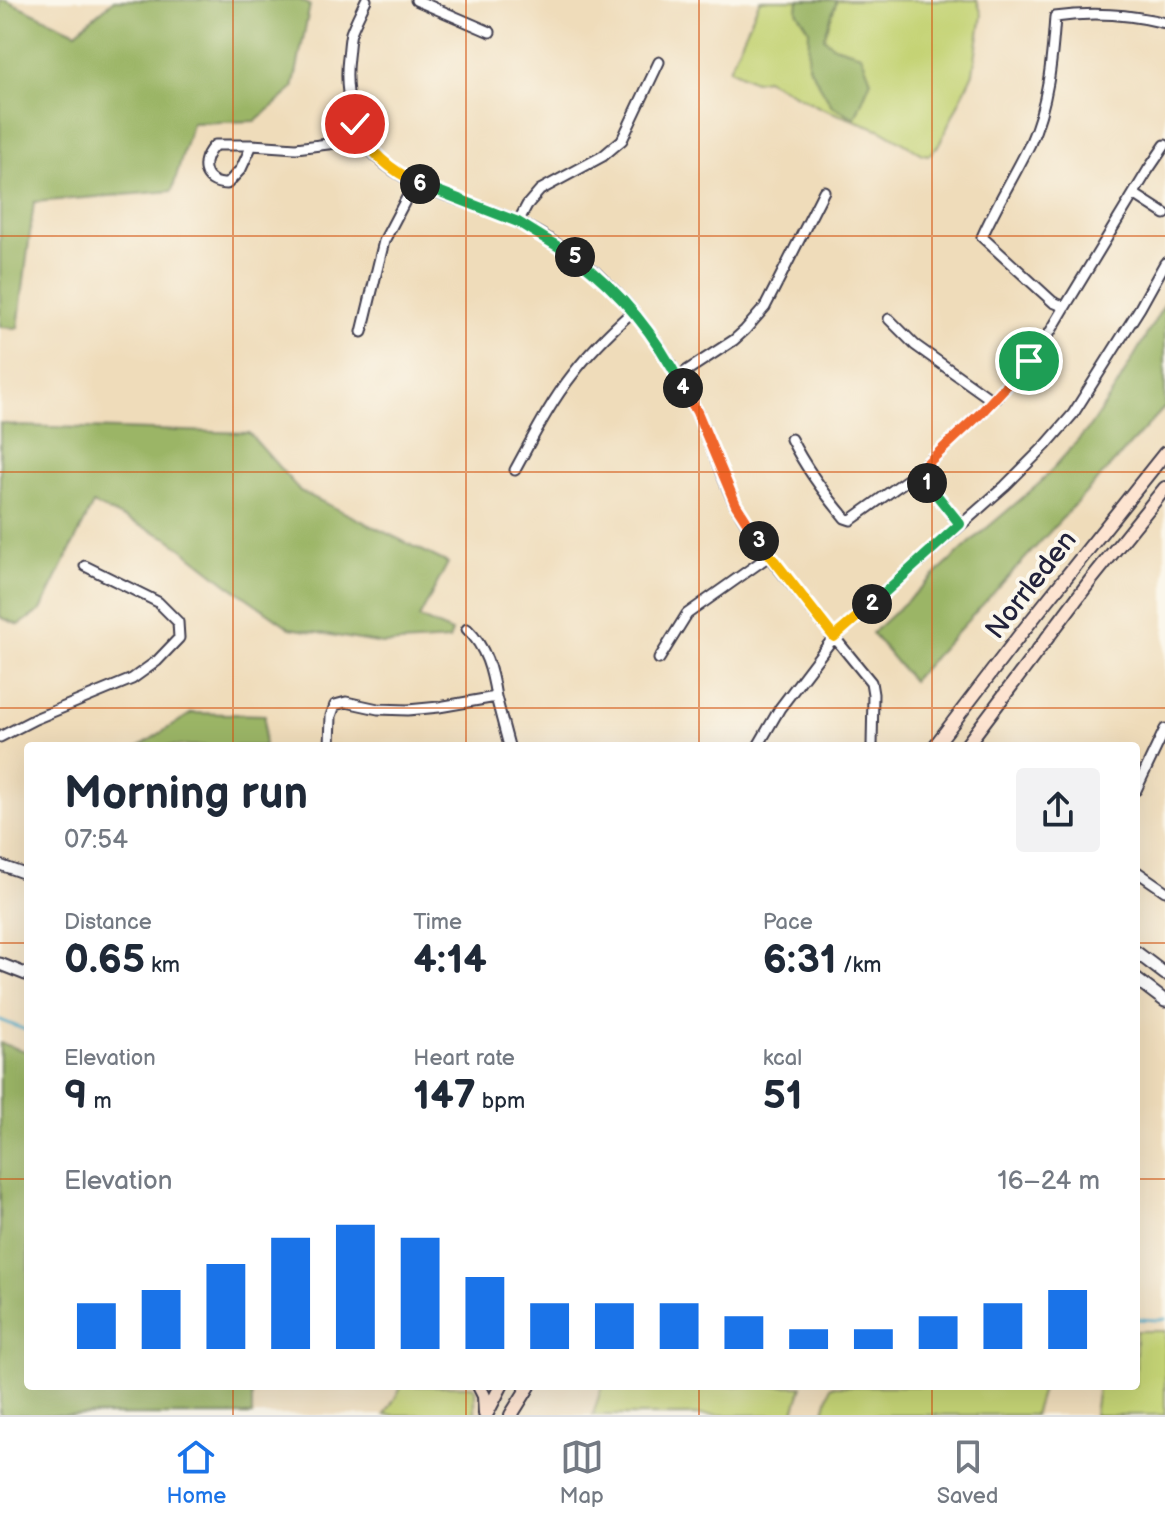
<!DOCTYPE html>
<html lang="en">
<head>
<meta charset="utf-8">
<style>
	:root { --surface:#fff; --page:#f2f2f3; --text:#1f2937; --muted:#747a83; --line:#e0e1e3; --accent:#1a73e8 }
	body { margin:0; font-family:"Balsamiq Sans",sans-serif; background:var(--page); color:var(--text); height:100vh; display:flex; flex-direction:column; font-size:30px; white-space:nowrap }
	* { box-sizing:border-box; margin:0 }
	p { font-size:26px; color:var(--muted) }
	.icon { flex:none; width:44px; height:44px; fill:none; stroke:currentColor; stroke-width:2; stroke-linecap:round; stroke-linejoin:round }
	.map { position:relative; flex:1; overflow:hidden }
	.details { position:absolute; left:24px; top:742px; width:1116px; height:648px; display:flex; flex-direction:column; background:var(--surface); border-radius:8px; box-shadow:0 8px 32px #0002 }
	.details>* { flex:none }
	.pin { position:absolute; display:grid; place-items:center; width:68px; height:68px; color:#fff; margin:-34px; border:4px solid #fff; border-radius:50%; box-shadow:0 2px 8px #0007 }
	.km { position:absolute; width:40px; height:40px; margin:-20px; border-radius:50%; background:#222; color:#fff; font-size:22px; line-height:40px; text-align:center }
	.round { display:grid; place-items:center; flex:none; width:84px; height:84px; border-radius:8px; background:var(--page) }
	.overview { display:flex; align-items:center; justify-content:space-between; height:136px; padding:0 40px }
	h1 { font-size:44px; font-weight:800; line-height:60px }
	.figures { display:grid; grid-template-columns:repeat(3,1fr); gap:12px; height:136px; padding:8px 40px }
	.figures div { display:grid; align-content:center }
	.figures b { font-size:40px; font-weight:800 }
	.figures small { font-size:22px; font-weight:400 }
	.figures p { font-size:22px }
	.chart { height:224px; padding:16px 40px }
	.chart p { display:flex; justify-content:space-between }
	.chart svg { width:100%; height:144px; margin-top:8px; stroke:var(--accent); stroke-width:6 }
	.tab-bar { display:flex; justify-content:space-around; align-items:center; height:112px; border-top:2px solid var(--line); background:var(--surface); font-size:22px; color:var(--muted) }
	.tab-bar a { display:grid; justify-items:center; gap:4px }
	.tab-bar .selected { color:var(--accent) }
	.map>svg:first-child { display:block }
	.green { fill:#c4d375; stroke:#737a58; stroke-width:2 }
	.forest { fill:#9bb566; stroke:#5e6c50; stroke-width:2 }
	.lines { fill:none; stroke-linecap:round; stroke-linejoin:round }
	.stream { stroke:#47a7c6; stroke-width:3 }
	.minor-casing { stroke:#413e4e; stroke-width:13 }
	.tertiary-casing { stroke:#413e4e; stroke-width:15 }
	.secondary-casing { stroke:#413e4e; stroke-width:16 }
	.minor { stroke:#fff; stroke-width:9 }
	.tertiary { stroke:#fff; stroke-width:11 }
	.secondary { stroke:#fde4d1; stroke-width:12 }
	.split-1-casing { stroke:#fff; stroke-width:16 }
	.split-2-casing { stroke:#fff; stroke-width:16 }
	.split-3-casing { stroke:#fff; stroke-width:16 }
	.split-4-casing { stroke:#fff; stroke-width:16 }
	.split-5-casing { stroke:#fff; stroke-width:16 }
	.split-6-casing { stroke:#fff; stroke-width:16 }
	.split-7-casing { stroke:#fff; stroke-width:16 }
	.split-1 { stroke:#f0652b; stroke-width:10 }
	.split-2 { stroke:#22a559; stroke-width:10 }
	.split-3 { stroke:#f5b400; stroke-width:10 }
	.split-4 { stroke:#f0652b; stroke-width:10 }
	.split-5 { stroke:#22a559; stroke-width:10 }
	.split-6 { stroke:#22a559; stroke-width:10 }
	.split-7 { stroke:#f5b400; stroke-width:10 }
	.grid { fill:none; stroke:#d45411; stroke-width:2; stroke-opacity:0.55 }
	.labels { text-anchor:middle; stroke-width:8; stroke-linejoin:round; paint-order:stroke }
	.street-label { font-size:28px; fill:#22223b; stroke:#fbf7ec }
</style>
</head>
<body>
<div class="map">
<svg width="1165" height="1415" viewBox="0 0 1165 1415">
	<rect width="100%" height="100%" fill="#fbf7ec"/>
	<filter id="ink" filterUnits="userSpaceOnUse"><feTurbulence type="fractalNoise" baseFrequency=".0125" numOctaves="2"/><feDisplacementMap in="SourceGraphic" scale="16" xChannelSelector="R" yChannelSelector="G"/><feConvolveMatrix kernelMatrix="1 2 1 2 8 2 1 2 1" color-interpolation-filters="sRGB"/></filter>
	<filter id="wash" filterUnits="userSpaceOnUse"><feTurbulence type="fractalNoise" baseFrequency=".006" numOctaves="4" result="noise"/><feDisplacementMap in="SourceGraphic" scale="32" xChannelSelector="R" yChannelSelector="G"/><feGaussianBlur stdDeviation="1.8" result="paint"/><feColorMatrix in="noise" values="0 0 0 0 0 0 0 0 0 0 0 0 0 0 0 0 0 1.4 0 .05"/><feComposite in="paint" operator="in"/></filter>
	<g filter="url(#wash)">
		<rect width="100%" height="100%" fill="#efdcba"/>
		<path class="green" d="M760 0H977L982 15 973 73 939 145 929 155 922 154 881 130 821 108 766 79 754 81 729 69Z
			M1136 1331H1165V1415H1094L1098 1386H1136Z
			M402 1386H472L475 1389V1412L474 1415H385Z
			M602 1386H802L793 1415H593Z
			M831 1386H1043L1034 1415H823Z"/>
		<path class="forest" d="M0 0H6L76 32 114 0H300L310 5 293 89 256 121 192 123 172 191 34 202 18 328 0 327Z
			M798 0H837L824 38 834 46 861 54 871 80 855 118 832 106 808 65 809 29 797 11Z
			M1165 303V407L912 681 872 633 974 539 1041 482 1089 428 1117 386Z
			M0 423 19 426 249 433 300 491 448 563 419 618 452 632 449 640 383 644 290 628 227 584 168 538 93 504 41 610 19 625 0 617Z
			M192 713 265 715 264 746H140Z
			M0 1043 28 1052V1386H252V1415H0Z"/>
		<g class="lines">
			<path class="stream" d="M0 1020 28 1031
				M1136 1319 1160 1320 1165 1319"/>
		</g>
	</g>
	<g filter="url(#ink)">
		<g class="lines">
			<g class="minor-casing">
				<path id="minor" d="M366 0C361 11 355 22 351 33 349 41 349 50 348 57 344 91 350 121 370 149 398 187 467 200 509 218 539 231 577 255 601 277 642 316 674 364 698 415 711 444 721 476 735 504 753 538 778 568 802 597 825 626 848 654 871 682L873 694 872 746
					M416 0 490 32
					M1165 23C1130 14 1090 12 1055 17 1052 61 1048 104 1030 144 1015 175 996 205 982 237L1053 302 1065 307 1148 170 1165 145
					M252 145H215C199 160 201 184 227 184L241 169 252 145 296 148 336 143 359 132
					M1134 194 1165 214
					M518 222 527 205 540 190 603 156 622 140 659 62
					M889 319 915 345 992 400
					M362 332 384 241 415 182
					M1049 334 1065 307
					M677 377 734 340 745 330 765 307 824 191
					M791 439C806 469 824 493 845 518L851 520 918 472 981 413 1029 361
					M515 470C533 437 550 403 573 374 590 351 612 330 633 311
					M918 472 960 524
					M467 629C486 647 492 671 496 697
					M659 659 687 614 769 556
					M0 737 35 719 132 679 157 661 179 638 178 622 158 602 85 566
					M330 746 331 716 335 705 346 702 378 709 408 710 439 707 496 697 509 746
					M758 746 780 708 834 637 1005 486 1046 445 1073 414 1140 308 1165 263
					M1136 790 1165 729
					M0 865 28 875
					M1136 871 1165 891"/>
			</g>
			<g class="tertiary-casing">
				<path id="tertiary" d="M1136 952 1165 974
					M0 964 28 975
					M1136 979 1165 1001"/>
			</g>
			<g class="secondary-casing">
				<path id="secondary" d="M935 746 1019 636 1165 453
					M966 746 1090 581 1165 488
					M479 1386 484 1396 485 1414
					M486 1415 501 1386
					M511 1415 529 1386"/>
			</g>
			<use href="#minor" class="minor"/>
			<use href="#tertiary" class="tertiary"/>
			<use href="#secondary" class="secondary"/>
		</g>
	</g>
	<g class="lines" filter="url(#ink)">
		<g class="split-1-casing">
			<path id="split-1" d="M927 483 918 472 981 413 1029 361"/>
		</g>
		<g class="split-2-casing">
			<path id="split-2" d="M872 604 960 524 927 483"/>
		</g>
		<g class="split-3-casing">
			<path id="split-3" d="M759 541 834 637 872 604"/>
		</g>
		<g class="split-4-casing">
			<path id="split-4" d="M683 388 697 412 736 505 759 541"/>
		</g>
		<g class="split-5-casing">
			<path id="split-5" d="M575 257C623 294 655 334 683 388"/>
		</g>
		<g class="split-6-casing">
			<path id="split-6" d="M420 184 518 222 575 257"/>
		</g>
		<g class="split-7-casing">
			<path id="split-7" d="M355 124C369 153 391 171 420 184"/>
		</g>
		<use href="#split-1" class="split-1"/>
		<use href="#split-2" class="split-2"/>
		<use href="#split-3" class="split-3"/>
		<use href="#split-4" class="split-4"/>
		<use href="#split-5" class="split-5"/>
		<use href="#split-6" class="split-6"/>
		<use href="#split-7" class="split-7"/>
	</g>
	<path class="grid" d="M233 0V746M466 0V746M699 0V746M932 0V746M0 236H1165M0 472H1165M0 708H1165M0 943H28M1136 943H1165M0 1179H28M1136 1179H1165M233 1386V1415M466 1386V1415M699 1386V1415M932 1386V1415"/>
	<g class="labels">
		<g class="street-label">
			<text transform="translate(1030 584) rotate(-52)" y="10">Norrleden</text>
		</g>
	</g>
</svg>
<div class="pin" style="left:1029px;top:361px;background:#1e9e55"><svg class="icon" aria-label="arrive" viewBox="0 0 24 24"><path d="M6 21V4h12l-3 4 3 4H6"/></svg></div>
<div class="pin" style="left:355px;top:124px;background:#d93025"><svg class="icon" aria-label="check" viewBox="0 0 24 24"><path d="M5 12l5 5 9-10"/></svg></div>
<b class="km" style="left:927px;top:483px">1</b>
<b class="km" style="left:872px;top:604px">2</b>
<b class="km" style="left:759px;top:541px">3</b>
<b class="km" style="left:683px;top:388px">4</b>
<b class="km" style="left:575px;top:257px">5</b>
<b class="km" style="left:420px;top:184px">6</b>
<section class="details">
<div class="overview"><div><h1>Morning run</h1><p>07:54</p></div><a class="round"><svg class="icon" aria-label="share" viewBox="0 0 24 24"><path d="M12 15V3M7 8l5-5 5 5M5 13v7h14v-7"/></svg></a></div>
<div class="figures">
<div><p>Distance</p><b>0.65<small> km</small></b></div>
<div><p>Time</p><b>4:14</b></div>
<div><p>Pace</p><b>6:31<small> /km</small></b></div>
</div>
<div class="figures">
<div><p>Elevation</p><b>9<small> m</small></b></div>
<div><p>Heart rate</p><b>147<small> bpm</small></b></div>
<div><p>kcal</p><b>51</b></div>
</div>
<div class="chart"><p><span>Elevation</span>16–24 m</p>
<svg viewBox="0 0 160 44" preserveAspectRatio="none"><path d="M5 44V30M15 44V26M25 44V18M35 44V10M45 44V6M55 44V10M65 44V22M75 44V30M85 44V30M95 44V30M105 44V34M115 44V38M125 44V38M135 44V34M145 44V30M155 44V26"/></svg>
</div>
</section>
</div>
<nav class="tab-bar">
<a class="selected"><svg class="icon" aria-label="home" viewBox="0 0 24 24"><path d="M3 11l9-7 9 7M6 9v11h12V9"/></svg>Home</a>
<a><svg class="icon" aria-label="map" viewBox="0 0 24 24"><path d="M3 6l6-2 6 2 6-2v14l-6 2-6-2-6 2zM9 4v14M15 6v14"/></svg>Map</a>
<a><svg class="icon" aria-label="saved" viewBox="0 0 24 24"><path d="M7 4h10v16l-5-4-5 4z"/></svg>Saved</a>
</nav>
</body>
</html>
